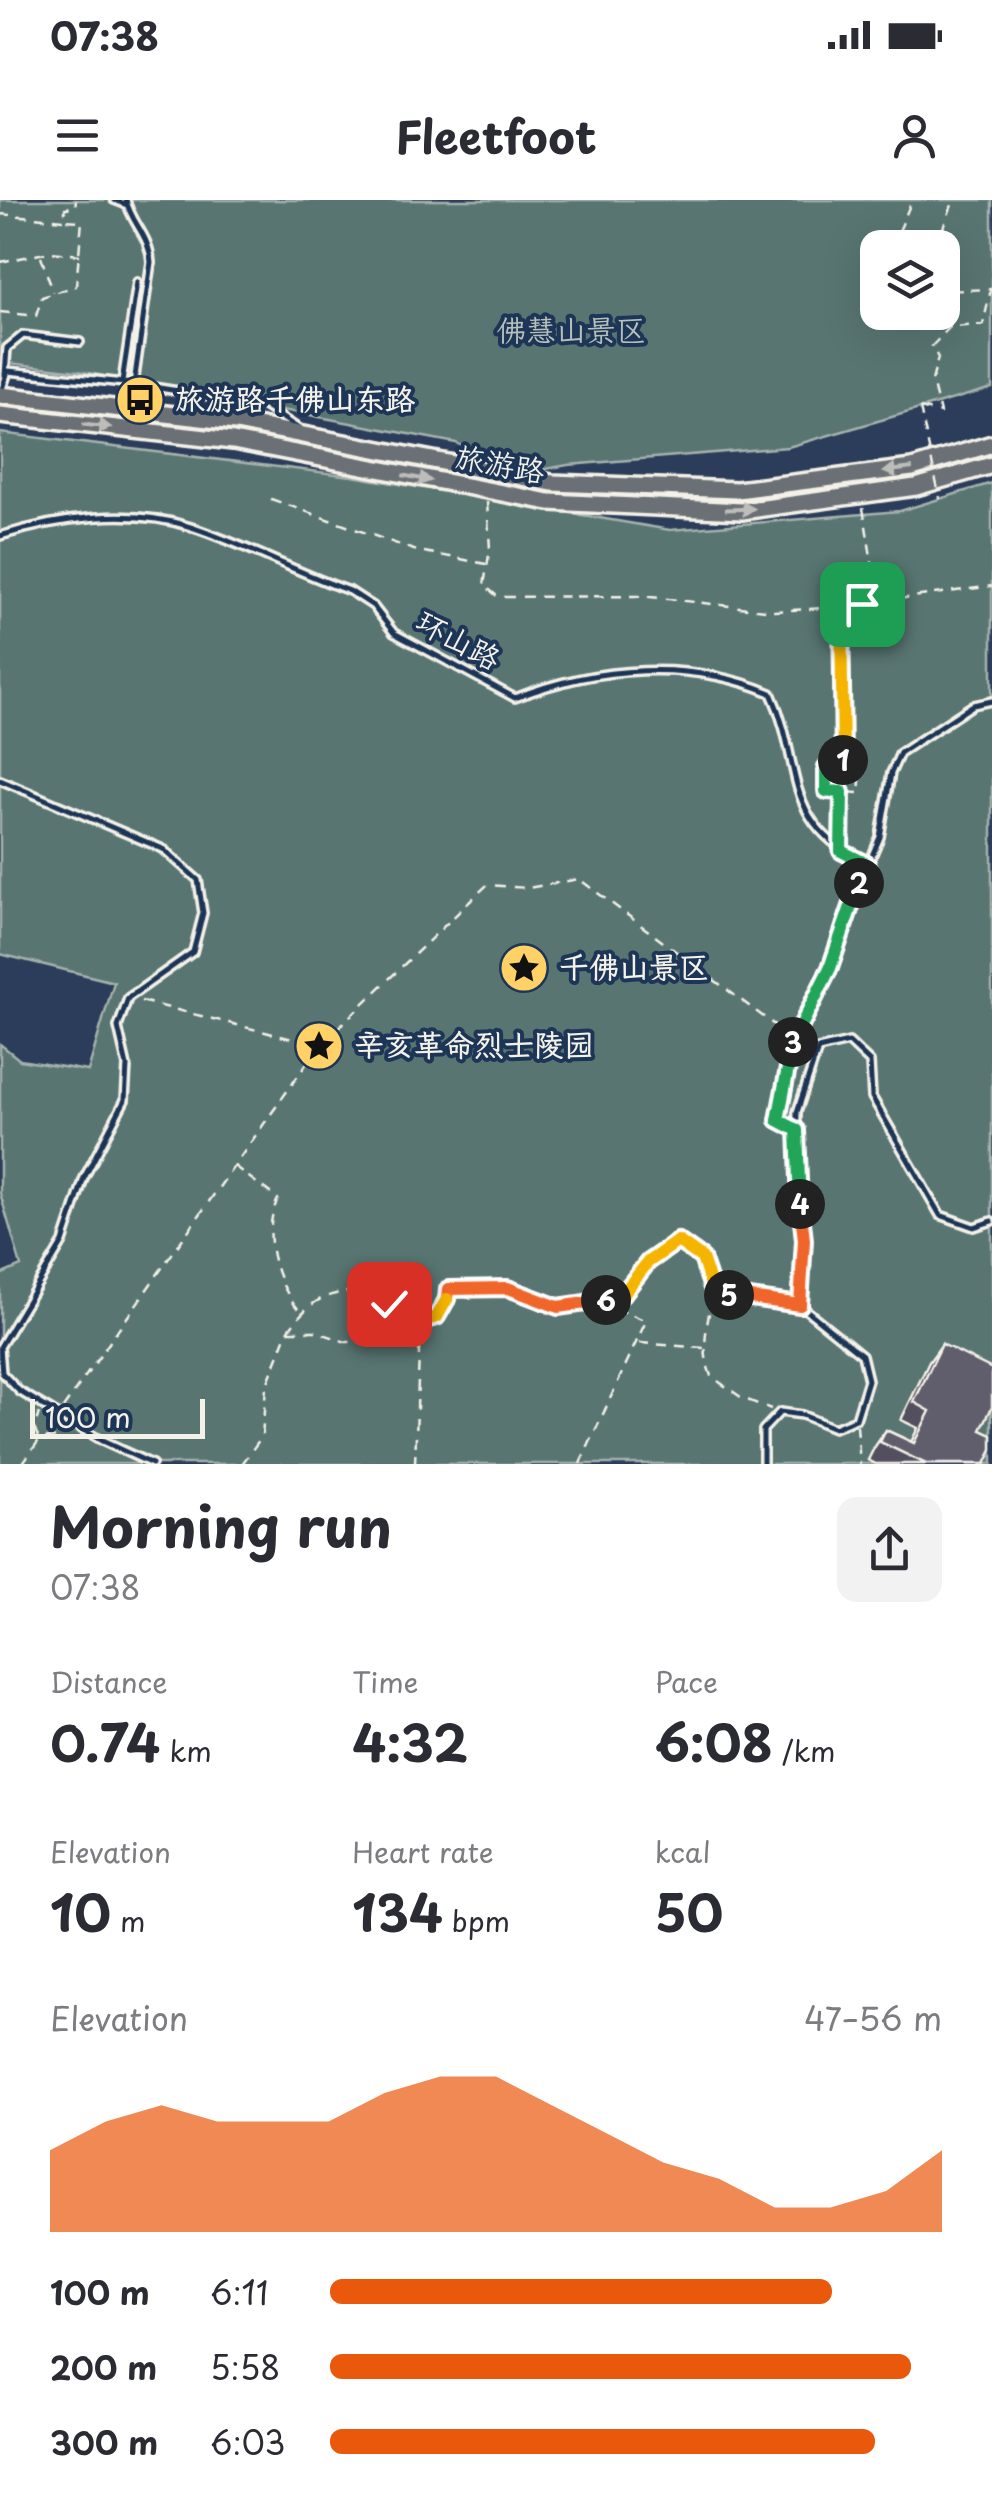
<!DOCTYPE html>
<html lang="en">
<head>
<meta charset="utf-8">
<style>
	:root { --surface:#fff; --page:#f2f2f3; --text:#2b2b33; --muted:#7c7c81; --accent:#ea580c }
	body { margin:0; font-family:"Playpen Sans","LXGW WenKai TC",sans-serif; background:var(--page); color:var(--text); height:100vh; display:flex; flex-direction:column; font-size:38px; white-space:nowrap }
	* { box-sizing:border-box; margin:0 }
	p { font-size:32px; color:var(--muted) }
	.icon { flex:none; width:55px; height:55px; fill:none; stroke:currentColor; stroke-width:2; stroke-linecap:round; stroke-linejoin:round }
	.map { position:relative; height:1264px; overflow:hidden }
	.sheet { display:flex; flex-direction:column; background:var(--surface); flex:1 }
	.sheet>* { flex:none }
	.buttons { position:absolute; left:860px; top:30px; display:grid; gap:20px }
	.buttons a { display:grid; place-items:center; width:100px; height:100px; border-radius:20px; background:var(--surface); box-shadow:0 10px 40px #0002; font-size:50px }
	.scale { position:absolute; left:30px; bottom:25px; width:175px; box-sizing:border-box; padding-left:10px; border:5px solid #f4f1e8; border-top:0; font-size:28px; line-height:35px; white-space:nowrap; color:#f4f1e8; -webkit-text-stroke:8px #1d3557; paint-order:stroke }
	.pin { position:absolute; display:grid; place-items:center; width:85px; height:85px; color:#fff; margin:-42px; border-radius:20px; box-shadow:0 5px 15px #0006 }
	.km { position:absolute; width:50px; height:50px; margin:-25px; border-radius:50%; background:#222; color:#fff; font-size:28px; line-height:50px; text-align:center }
	.round { display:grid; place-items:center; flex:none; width:105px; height:105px; border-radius:20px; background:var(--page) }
	.head { display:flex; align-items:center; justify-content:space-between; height:170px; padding:0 50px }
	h1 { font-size:55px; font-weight:700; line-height:75px }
	.stats { display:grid; grid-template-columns:repeat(3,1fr); gap:15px; height:170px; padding:10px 50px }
	.stats div { display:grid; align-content:center }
	.stats b { font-size:50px; font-weight:700 }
	.stats small { font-size:28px; font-weight:400 }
	.stats p { font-size:28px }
	.chart { height:280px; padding:20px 50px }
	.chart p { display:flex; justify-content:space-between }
	.chart svg { width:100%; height:180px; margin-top:10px; fill:var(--accent); opacity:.7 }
	ul { padding:0 50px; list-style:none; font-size:32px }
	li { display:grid; grid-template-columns:160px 120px 1fr; align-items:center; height:75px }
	li i { height:25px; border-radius:12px; background:var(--accent) }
	.status { display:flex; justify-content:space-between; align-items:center; height:70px; padding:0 50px; background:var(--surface); direction:ltr }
	.status svg { height:28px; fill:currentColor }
	header { display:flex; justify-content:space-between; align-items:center; height:130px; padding:0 50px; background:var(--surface); font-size:45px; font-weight:700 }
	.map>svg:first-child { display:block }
	.green { fill:#597472; stroke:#a6b2ad; stroke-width:2.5; fill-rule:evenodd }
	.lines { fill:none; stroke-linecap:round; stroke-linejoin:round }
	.service-casing { stroke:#f4f1e8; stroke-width:12 }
	.primary-casing { stroke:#f4f1e8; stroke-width:22 }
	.path { stroke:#f4f1e8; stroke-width:2.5; stroke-dasharray:10 8; stroke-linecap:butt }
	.service { stroke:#1d3557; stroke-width:5 }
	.primary { stroke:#6b6f75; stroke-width:15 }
	.path-bridge { stroke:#f4f1e8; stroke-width:2.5; stroke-dasharray:10 8; stroke-linecap:butt }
	.wall { fill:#53505e; stroke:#f4f1e8; stroke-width:2.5 }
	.building { fill:#615d6d; stroke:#f4f1e8; stroke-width:2.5 }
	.oneway { fill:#bdbdba }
	.split-1-casing { stroke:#fff; stroke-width:20 }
	.split-2-casing { stroke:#fff; stroke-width:20 }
	.split-3-casing { stroke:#fff; stroke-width:20 }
	.split-4-casing { stroke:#fff; stroke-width:20 }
	.split-5-casing { stroke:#fff; stroke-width:20 }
	.split-6-casing { stroke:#fff; stroke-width:20 }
	.split-7-casing { stroke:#fff; stroke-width:20 }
	.split-8-casing { stroke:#fff; stroke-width:20 }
	.split-1 { stroke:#f5b400; stroke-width:12 }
	.split-2 { stroke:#22a559; stroke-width:12 }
	.split-3 { stroke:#22a559; stroke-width:12 }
	.split-4 { stroke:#22a559; stroke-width:12 }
	.split-5 { stroke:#f0652b; stroke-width:12 }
	.split-6 { stroke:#f5b400; stroke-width:12 }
	.split-7 { stroke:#f0652b; stroke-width:12 }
	.split-8 { stroke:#f5b400; stroke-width:12 }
	.labels { text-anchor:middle; stroke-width:8; stroke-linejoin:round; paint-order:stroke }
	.park-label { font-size:30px; fill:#b6bfb9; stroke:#1d3557 }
	.poi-label { font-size:30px; font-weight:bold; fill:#f4f1e8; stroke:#1d3557; text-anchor:start }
	.street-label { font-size:30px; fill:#f4f1e8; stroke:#1d3557 }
</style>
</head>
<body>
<div class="status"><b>07:38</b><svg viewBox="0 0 49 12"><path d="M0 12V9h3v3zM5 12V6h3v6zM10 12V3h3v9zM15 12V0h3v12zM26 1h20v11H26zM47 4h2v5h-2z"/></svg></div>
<header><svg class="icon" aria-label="menu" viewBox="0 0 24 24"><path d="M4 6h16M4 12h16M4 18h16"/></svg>Fleetfoot<svg class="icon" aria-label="person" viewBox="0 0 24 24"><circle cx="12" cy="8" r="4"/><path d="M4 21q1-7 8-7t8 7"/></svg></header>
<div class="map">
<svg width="992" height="1264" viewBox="0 0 992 1264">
	<rect width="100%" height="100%" fill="#2b3d5b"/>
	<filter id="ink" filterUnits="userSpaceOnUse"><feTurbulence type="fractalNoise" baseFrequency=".01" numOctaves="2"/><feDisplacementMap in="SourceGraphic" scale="20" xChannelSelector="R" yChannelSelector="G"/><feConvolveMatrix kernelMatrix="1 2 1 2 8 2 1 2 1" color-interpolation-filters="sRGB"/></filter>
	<g filter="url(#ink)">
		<path class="green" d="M0 0H992V188L788 247 568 265 517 274 456 243 78 171 0 162ZM878 48H942V112H878Z
			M0 233 352 276 670 330 900 311 992 283V1264H0V1075L21 1066 0 993V844L20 860 88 871 114 782 0 754Z"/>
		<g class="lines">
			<g class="service-casing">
				<path id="service" d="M114 0 127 5
					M126 0C131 23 150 36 151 62L134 184
					M5 175 7 148 23 135 80 142
					M122 182 137 82
					M1 192 8 171 134 184 261 204 299 229
					M0 336C58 318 131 307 191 327 246 345 296 372 350 391L373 406 394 433 515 498C596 466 690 459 771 493 805 568 778 620 867 664
					M0 580 163 649 198 680 203 713 193 752 128 798 118 827 127 866 125 900 84 978 63 1042 0 1147 2 1173 19 1191 102 1241 152 1264
					M796 930 778 920 793 839 830 768 837 738 880 637 891 573 900 553 973 505 992 501
					M763 1264V1230L780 1212 802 1215 834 1228 856 1219 868 1180 862 1155 800 1105 804 1040 796 965 797 912 818 849 849 842 870 862 872 897 940 1015 974 1027 992 1021"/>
			</g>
			<g class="primary-casing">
				<path id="primary" d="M0 195 236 222 552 283 737 290 912 268 992 244
					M0 215 233 241 549 302 742 311 916 287 992 265"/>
			</g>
			<path class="path" d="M0 14 65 20V8L75 7 76 0
				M892 48 912 0
				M935 48 954 0
				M41 57 53 92
				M0 62 50 52 80 55
				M0 112 36 116 42 97 76 86 82 21 65 20
				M920 208 940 213 932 181 938 158 932 146 950 127 983 125 991 89 942 91
				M271 299 414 350 486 364
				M487 302 490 349 484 385 498 397 642 396 774 411 841 407 992 386
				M863 308 878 399
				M841 408 844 568 826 567V591L842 592
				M841 640 842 592 859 593 861 569 844 568
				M141 801 317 845
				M234 966 278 999C261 1033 275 1083 300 1111
				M714 1088 733 1096 793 1105
				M288 1131C319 1086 339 1095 387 1087 392 1132 447 1134 447 1089L508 1088 557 1107 589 1106 623 1095 647 1062 678 1041C742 1087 689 1120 711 1176L742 1198 771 1209
				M640 1143 705 1148
				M63 1208 319 846 487 685 528 688 579 679 785 833
				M857 1226 860 1264
				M38 1237 34 1228 39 1213
				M22 1264 40 1239 59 1237 65 1226
				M242 1264 262 1236 266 1187 288 1131H315L346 1142 420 1144
				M415 1264 420 1124
				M580 1264 646 1121 623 1111V1096"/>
			<use href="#service" class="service"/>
			<use href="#primary" class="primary"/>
			<path class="path-bridge" d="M920 208 940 299"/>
		</g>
		<path class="wall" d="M942 1144 981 1230 985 1264H876L868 1260 874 1248 886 1230 911 1242 918 1228 901 1220 929 1162Z"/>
		<path class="building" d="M942 1144 992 1169V1207L981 1230 992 1235V1250L985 1264H926L880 1242 886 1230 914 1243 930 1211 914 1202Z"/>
		<defs><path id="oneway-solid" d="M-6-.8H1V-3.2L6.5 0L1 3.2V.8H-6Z" transform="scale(2.5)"/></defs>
		<g class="oneway">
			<use href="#oneway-solid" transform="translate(97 226) rotate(6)"/>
			<use href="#oneway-solid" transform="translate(898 270) rotate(172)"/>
			<use href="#oneway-solid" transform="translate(417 278) rotate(11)"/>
			<use href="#oneway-solid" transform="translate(740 309) rotate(-2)"/>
		</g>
	</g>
	<g class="lines" filter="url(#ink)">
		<g class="split-1-casing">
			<path id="split-1" d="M843 560 841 407 862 404"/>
		</g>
		<g class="split-2-casing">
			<path id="split-2" d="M843 560 844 568 826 567V591L842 592 841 651 867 664 859 683"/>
		</g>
		<g class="split-3-casing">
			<path id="split-3" d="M793 842 830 768 859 683"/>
		</g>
		<g class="split-4-casing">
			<path id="split-4" d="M793 842 778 920 797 930 800 1004"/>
		</g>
		<g class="split-5-casing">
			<path id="split-5" d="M729 1095 800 1105 804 1040 800 1004"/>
		</g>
		<g class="split-6-casing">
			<path id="split-6" d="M606 1100 622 1095 648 1062 678 1041 702 1058 712 1088 729 1095"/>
		</g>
		<g class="split-7-casing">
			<path id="split-7" d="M447 1099 448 1089 508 1088 558 1107 606 1100"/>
		</g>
		<g class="split-8-casing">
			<path id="split-8" d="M389 1104C405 1121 415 1124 437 1117L447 1099"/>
		</g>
		<use href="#split-1" class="split-1"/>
		<use href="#split-2" class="split-2"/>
		<use href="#split-3" class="split-3"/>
		<use href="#split-4" class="split-4"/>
		<use href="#split-5" class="split-5"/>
		<use href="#split-6" class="split-6"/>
		<use href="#split-7" class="split-7"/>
		<use href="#split-8" class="split-8"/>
	</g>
	<defs>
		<g id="bus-disc" transform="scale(2.5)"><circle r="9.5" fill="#ffd166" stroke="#1d3557"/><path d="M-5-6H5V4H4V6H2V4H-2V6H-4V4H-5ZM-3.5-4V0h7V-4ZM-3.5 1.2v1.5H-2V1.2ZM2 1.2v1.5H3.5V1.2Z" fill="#111"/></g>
		<g id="sight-disc" transform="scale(2.5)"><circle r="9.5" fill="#ffd166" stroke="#1d3557"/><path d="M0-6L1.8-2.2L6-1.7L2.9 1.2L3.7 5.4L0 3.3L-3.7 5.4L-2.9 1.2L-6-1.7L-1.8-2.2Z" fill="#111"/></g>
	</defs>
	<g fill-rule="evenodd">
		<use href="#bus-disc" x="140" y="200"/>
		<use href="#sight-disc" x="524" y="768"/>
		<use href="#sight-disc" x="319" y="846"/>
	</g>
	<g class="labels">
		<g class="park-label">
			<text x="571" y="141">佛慧山景区</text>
		</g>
		<g class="poi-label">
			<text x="175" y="210">旅游路千佛山东路</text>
			<text x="559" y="778">千佛山景区</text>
			<text x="354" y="856">辛亥革命烈士陵园</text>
		</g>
		<g class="street-label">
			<text transform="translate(500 265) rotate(10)" y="10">旅游路</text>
			<text transform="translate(458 441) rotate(28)" y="10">环山路</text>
		</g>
	</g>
</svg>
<div class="buttons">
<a><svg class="icon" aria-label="layers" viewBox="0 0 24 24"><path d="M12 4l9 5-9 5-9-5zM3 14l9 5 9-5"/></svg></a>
</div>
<div class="scale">100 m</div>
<div class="pin" style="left:862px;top:404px;background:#1e9e55"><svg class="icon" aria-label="arrive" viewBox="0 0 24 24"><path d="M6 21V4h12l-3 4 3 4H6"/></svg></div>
<div class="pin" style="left:389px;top:1104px;background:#d93025"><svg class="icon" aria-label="check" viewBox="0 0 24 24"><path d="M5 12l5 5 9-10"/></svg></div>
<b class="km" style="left:843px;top:560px">1</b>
<b class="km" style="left:859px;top:683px">2</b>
<b class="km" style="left:793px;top:842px">3</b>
<b class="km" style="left:800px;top:1004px">4</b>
<b class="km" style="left:729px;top:1095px">5</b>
<b class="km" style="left:606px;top:1100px">6</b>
</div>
<section class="sheet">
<div class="head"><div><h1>Morning run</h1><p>07:38</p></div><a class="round"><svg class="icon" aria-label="share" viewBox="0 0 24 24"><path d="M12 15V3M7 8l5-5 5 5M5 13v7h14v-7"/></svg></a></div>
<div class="stats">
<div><p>Distance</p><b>0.74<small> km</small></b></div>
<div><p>Time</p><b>4:32</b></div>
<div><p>Pace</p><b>6:08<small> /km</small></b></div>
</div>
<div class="stats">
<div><p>Elevation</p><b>10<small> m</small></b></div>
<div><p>Heart rate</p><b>134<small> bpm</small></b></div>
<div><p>kcal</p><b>50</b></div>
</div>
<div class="chart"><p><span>Elevation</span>47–56 m</p>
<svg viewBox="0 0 160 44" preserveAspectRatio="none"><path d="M0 44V24L10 17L20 13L30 17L40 17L50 17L60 10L70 6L80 6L90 13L100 20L110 27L120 31L130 38L140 38L150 34L160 24V44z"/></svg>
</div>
<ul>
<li><b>100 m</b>6:11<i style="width:82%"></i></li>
<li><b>200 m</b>5:58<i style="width:95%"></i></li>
<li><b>300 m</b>6:03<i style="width:89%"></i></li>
</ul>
</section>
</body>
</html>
